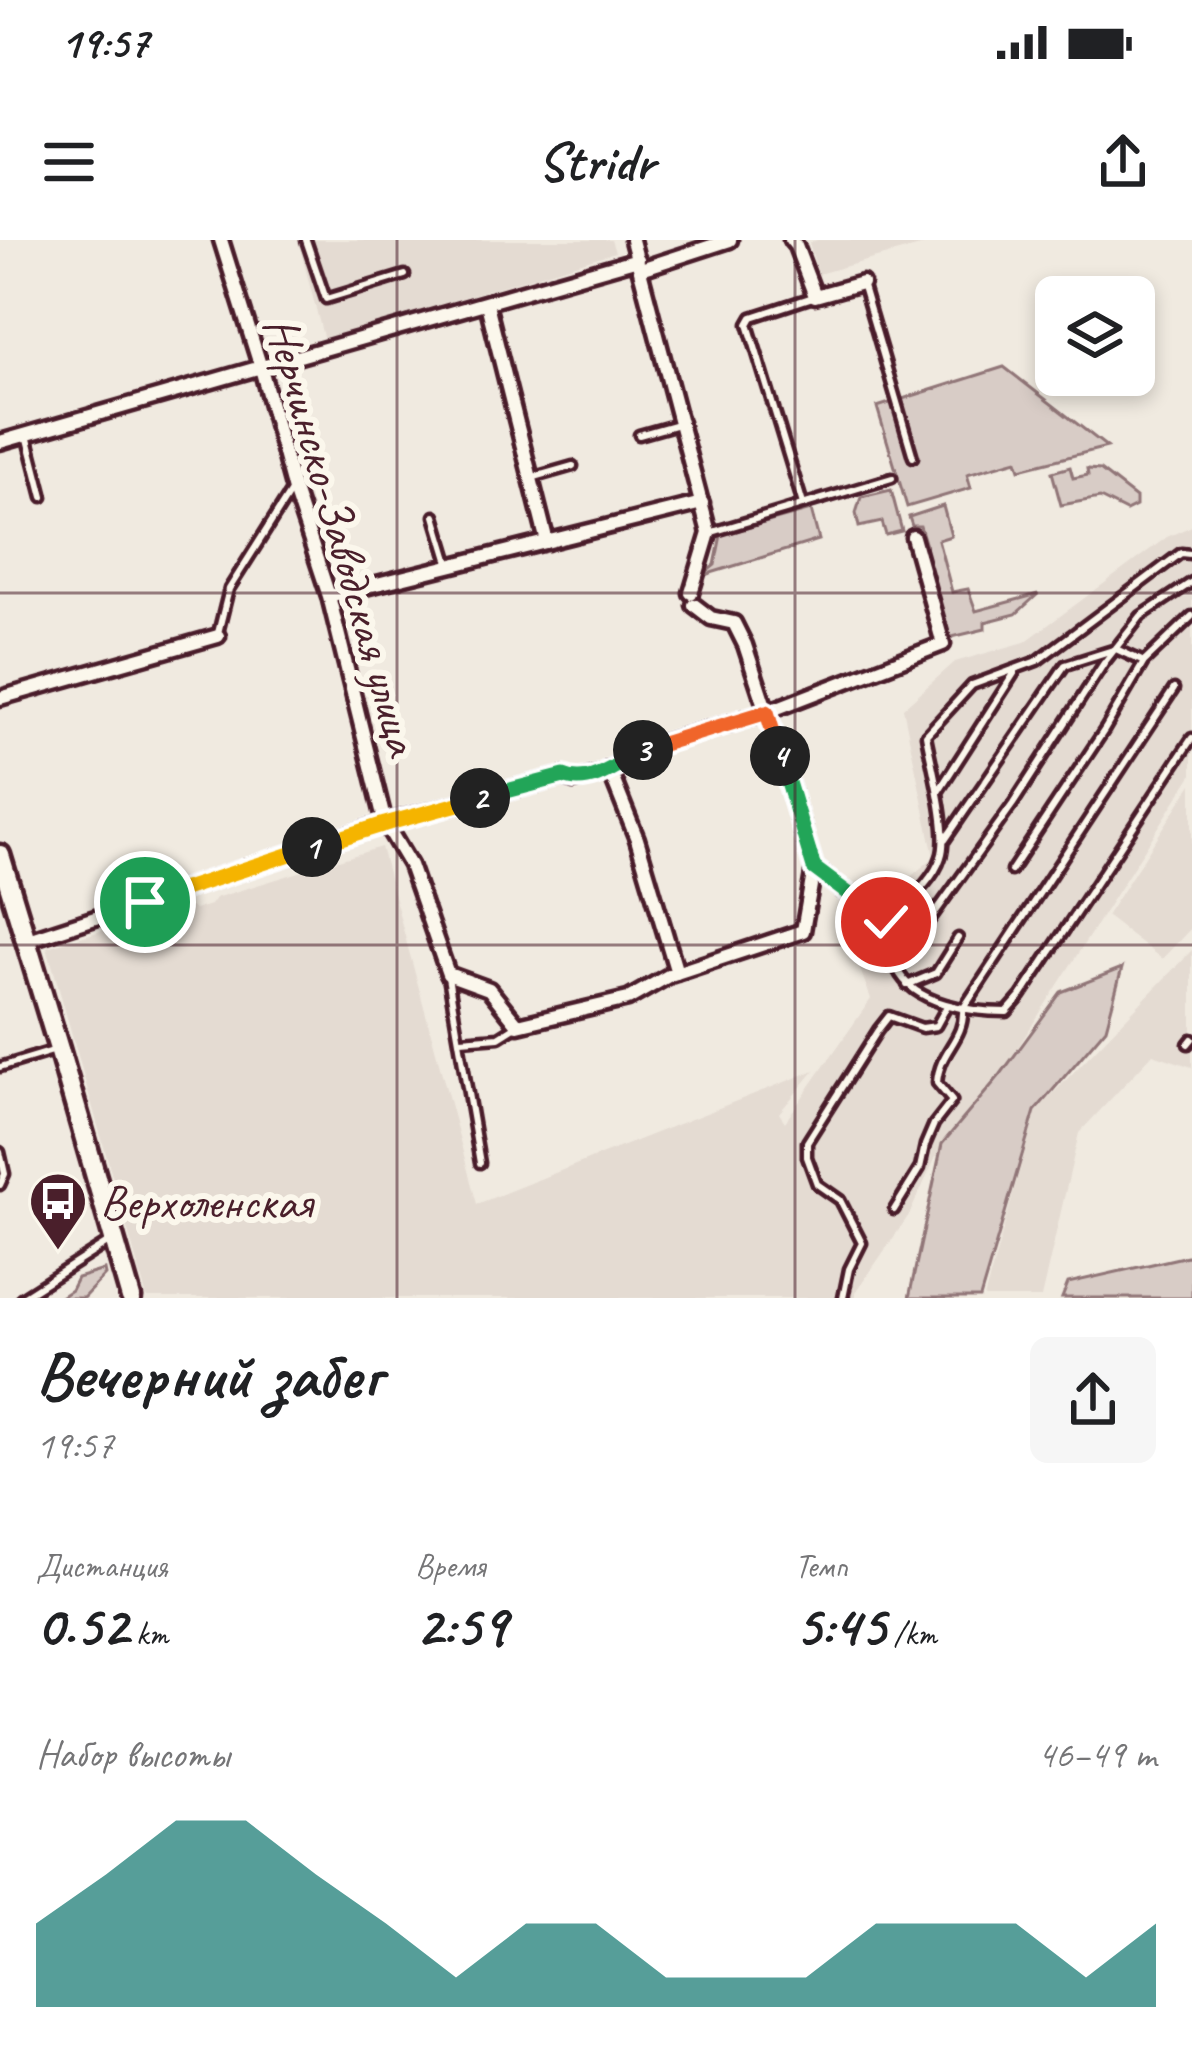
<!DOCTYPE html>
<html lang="ru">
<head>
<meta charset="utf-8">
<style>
	:root { --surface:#fff; --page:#f6f6f6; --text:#202124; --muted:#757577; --accent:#0f766e }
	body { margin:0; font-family:Caveat,sans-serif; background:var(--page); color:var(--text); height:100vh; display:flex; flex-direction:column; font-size:45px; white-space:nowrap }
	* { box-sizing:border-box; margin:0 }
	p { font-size:39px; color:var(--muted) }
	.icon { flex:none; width:66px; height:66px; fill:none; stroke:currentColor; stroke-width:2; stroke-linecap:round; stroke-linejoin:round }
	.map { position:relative; height:1058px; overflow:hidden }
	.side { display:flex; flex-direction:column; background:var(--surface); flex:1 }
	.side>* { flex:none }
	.controls { position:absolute; left:1035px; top:36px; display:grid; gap:24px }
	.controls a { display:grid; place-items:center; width:120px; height:120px; border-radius:18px; background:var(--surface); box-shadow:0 6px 18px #0003; font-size:60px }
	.pin { position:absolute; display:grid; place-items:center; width:102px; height:102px; color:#fff; margin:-51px; border:6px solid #fff; border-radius:50%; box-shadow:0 3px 12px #0007 }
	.km { position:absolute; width:60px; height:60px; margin:-30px; border-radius:50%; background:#222; color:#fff; font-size:33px; line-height:60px; text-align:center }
	.round { display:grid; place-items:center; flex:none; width:126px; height:126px; border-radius:18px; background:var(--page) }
	.overview { display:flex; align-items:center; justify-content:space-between; height:204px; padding:0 36px }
	h1 { font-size:66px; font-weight:800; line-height:90px }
	.figures { display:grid; grid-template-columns:repeat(3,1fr); gap:18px; height:204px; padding:12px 36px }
	.figures div { display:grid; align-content:center }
	.figures b { font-size:60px; font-weight:800 }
	.figures small { font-size:33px; font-weight:400 }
	.figures p { font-size:33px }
	.chart { height:336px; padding:24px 36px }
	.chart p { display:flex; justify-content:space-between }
	.chart svg { width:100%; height:216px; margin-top:12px; fill:var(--accent); opacity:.7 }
	.status { display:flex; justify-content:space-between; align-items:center; height:84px; padding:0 60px; background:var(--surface); direction:ltr }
	.status svg { height:33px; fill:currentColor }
	header { display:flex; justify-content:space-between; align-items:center; height:156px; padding:0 36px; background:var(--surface); font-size:54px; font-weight:800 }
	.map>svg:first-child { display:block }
	.built { fill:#e4dbd2 }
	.green { fill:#d8ccc6; stroke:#917678; stroke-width:3 }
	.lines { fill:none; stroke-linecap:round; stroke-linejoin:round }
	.lane-casing { stroke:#4a1f2b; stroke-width:15 }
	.street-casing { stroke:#4a1f2b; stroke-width:21 }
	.secondary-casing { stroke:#4a1f2b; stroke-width:27 }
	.lane { stroke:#fbf7ec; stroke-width:6 }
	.street { stroke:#fbf7ec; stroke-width:12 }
	.secondary { stroke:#fbf7ec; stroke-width:18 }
	.split-1-casing { stroke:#fff; stroke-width:24 }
	.split-2-casing { stroke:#fff; stroke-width:24 }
	.split-3-casing { stroke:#fff; stroke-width:24 }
	.split-4-casing { stroke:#fff; stroke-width:24 }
	.split-5-casing { stroke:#fff; stroke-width:24 }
	.split-1 { stroke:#f5b400; stroke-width:15 }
	.split-2 { stroke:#f5b400; stroke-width:15 }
	.split-3 { stroke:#22a559; stroke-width:15 }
	.split-4 { stroke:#f0652b; stroke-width:15 }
	.split-5 { stroke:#22a559; stroke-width:15 }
	.grid { fill:none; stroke:#4a1f2b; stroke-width:3; stroke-opacity:0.55 }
	.labels { text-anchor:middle; stroke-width:12; stroke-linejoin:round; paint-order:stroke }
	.street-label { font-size:48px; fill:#4a1f2b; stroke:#fbf7ec }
	.poi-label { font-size:48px; fill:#4a1f2b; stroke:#fbf7ec; text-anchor:start }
</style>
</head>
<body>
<div class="status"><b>19:57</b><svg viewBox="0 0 49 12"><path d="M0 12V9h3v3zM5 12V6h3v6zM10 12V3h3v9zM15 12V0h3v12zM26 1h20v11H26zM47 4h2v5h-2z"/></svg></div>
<header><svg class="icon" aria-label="menu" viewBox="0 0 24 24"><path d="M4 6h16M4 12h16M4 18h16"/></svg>Stridr<svg class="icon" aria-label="share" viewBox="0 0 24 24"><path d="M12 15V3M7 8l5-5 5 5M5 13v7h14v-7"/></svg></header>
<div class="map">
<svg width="1192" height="1058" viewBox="0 0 1192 1058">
	<rect width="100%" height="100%" fill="#f0eae0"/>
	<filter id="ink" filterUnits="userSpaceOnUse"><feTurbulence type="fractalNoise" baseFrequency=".00833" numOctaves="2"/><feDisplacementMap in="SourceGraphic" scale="24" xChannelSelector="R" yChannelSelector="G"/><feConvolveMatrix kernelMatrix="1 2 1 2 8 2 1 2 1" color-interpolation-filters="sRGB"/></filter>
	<g filter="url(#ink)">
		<path class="built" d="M298 0H611L615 12 324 100Z
			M817 0H942L818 34 809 3Z
			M1192 286V535L1001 834 942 904 909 975 856 1052 855 1058H147L47 707 188 665 194 670 210 665 215 658 381 607 477 964 815 830 779 873 785 882 871 759 846 691 934 617 903 468 955 422 1025 402 1167 297Z
			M1192 544V687L1162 719 1106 676Z
			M1192 710V827L1153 814 1079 893 1041 1058H984L1036 871Z"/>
		<path class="green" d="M1004 127 1107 207 1020 229 1017 220 967 234 971 248 907 267 877 167Z
			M1070 227 1073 238 1088 235 1087 229 1100 230 1136 258V266L1126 271 1100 258 1061 265 1052 232Z
			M891 250 902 291 886 295 882 282 859 287 856 273 861 257Z
			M943 266 951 296 938 300 952 352 968 349 976 371 1038 354 1016 374 985 382V389L948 398 923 310 926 306 920 286H912L909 277Z
			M811 270 819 300 701 336 715 325 721 295Z
			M1122 728 1106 788 1035 871 980 1058H909L942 904 1001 834 1061 752Z
			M1192 1015V1058H1062L1068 1043Z
			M104 1030 105 1035 83 1058H59L71 1050 77 1038Z"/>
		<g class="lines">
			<g class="lane-casing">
				<path id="lane" d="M306 0 326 59 405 35
					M862 43 913 217
					M27 195 43 257
					M639 195 678 184
					M531 238 573 226
					M803 264 748 84 752 77 813 57
					M435 276 450 326
					M709 293 892 238
					M218 393 229 349 291 251
					M938 552 1015 432
					M945 600 1065 425 1116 409 1144 422
					M1011 631 1105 489 1144 422 1192 376
					M870 671 886 683C890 697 891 715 897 729 914 765 972 772 1007 772L1021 756 1192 498
					M886 683C904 664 933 643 941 617 950 593 931 523 926 495L972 445 1037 421 1181 313 1190 314
					M897 726 1013 564 1104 423 1141 376 1192 342
					M448 737 480 923
					M907 745 936 733 958 698
					M461 800 499 797 518 785
					M1188 804 1192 799
					M0 827 56 810
					M0 912 5 934 0 945
					M894 970 920 928 925 905 934 884 952 861 937 843C939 810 965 800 963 769L1174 449
					M21 1058 109 1002
					M843 1058 849 1029 862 1003 840 960 817 944 807 917V902L878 790 889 776 922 788 936 786 947 766"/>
			</g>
			<g class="street-casing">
				<path id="street" d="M221 0 261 128 293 247 329 356 385 583 410 625 448 734 489 749 518 785 628 759 670 735 803 691 814 628
					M632 0 709 293 691 353
					M791 0 796 6 815 56 862 43
					M641 29 730 0
					M487 64 547 302
					M0 202 638 19
					M329 356 702 263
					M694 365 711 378 734 383 745 405 767 472 943 404 913 297
					M0 458 218 396
					M609 529 637 599 677 733
					M25 701 385 583 564 536 574 541 603 533 646 508 767 472 814 628 870 671"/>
			</g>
			<g class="secondary-casing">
				<path id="secondary" d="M0 615 59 809 131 1058"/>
			</g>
			<use href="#lane" class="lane"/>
			<use href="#street" class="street"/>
			<use href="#secondary" class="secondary"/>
		</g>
	</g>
	<g class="lines" filter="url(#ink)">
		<g class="split-1-casing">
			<path id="split-1" d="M145 662 312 607"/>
		</g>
		<g class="split-2-casing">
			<path id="split-2" d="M312 607 385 584 480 558"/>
		</g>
		<g class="split-3-casing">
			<path id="split-3" d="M480 558 564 536C590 548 621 522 643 510"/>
		</g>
		<g class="split-4-casing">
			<path id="split-4" d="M643 510 767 472 780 516"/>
		</g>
		<g class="split-5-casing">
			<path id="split-5" d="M780 516 814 628 886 682"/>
		</g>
		<use href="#split-1" class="split-1"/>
		<use href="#split-2" class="split-2"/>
		<use href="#split-3" class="split-3"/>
		<use href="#split-4" class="split-4"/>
		<use href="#split-5" class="split-5"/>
	</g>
	<path class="grid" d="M397 0V1058M795 0V1058M0 353H1192M0 705H1192"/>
	<defs>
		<g id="bus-pin" transform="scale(3)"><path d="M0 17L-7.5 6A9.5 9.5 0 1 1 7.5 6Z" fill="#4a1f2b" stroke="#fbf7ec"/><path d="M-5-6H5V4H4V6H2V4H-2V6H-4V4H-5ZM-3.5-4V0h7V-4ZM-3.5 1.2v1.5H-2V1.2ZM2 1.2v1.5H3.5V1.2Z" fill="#fff"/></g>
	</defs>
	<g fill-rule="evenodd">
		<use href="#bus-pin" x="58" y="961"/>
	</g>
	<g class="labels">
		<g class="street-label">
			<text transform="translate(343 295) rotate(74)" y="17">Нерчинско-Заводская улица</text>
		</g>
		<g class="poi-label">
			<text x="100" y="978">Верхоленская</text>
		</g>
	</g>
</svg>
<div class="controls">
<a><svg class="icon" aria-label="layers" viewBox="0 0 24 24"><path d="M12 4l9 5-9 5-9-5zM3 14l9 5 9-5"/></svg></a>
</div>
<div class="pin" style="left:145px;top:662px;background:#1e9e55"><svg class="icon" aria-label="arrive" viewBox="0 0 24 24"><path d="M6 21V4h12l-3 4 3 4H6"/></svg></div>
<div class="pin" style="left:886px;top:682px;background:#d93025"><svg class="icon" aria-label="check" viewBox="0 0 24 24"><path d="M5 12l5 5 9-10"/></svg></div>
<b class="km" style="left:312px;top:607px">1</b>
<b class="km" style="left:480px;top:558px">2</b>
<b class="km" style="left:643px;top:510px">3</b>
<b class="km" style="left:780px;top:516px">4</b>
</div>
<section class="side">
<div class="overview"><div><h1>Вечерний забег</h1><p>19:57</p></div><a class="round"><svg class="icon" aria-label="share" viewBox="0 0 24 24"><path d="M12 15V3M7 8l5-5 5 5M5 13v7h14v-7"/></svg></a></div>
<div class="figures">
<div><p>Дистанция</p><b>0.52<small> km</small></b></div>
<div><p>Время</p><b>2:59</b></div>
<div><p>Темп</p><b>5:45<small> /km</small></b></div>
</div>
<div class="chart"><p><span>Набор высоты</span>46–49 m</p>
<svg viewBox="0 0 160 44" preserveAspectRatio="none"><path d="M0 44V27L10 17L20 6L30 6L40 17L50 27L60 38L70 27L80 27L90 38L100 38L110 38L120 27L130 27L140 27L150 38L160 27V44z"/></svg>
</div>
</section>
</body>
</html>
